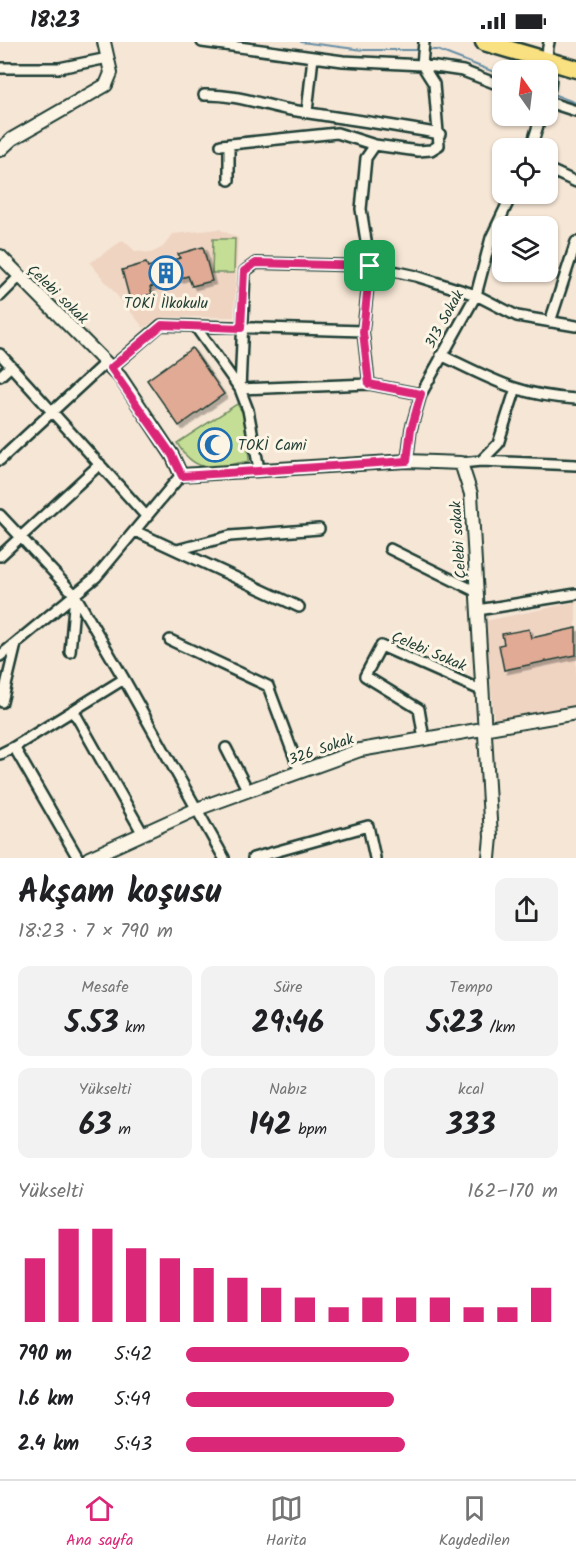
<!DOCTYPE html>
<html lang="tr">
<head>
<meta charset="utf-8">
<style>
	:root { --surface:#fff; --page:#f2f2f2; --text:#202124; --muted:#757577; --line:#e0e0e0; --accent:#db2777 }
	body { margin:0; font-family:Kalam,sans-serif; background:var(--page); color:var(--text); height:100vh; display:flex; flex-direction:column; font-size:22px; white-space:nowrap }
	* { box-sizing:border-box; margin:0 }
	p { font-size:20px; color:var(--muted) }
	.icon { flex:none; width:33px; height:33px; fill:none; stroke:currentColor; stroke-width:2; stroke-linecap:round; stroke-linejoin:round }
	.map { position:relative; height:816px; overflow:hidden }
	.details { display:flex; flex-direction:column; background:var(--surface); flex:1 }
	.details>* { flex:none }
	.needle { width:39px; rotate:346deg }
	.fabs { position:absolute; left:492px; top:18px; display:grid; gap:12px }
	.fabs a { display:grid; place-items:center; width:66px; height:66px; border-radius:12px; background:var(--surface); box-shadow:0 2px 4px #0004; font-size:30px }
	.pin { position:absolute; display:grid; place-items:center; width:51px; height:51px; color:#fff; margin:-26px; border-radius:12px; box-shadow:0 3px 9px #0006 }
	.round { display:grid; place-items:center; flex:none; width:63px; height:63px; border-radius:12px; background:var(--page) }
	.overview { display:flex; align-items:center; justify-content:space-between; height:102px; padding:0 18px }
	h1 { font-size:33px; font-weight:800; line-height:45px }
	.figures { display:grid; grid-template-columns:repeat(3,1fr); gap:9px; height:102px; padding:6px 18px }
	.figures div { display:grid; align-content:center; border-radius:12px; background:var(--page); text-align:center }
	.figures b { font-size:30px; font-weight:800 }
	.figures small { font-size:16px; font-weight:400 }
	.figures p { font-size:16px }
	.chart { height:168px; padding:12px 18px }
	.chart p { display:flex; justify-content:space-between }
	.chart svg { width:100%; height:108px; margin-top:6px; stroke:var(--accent); stroke-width:6 }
	ul { padding:0 18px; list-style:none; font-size:20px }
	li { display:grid; grid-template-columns:96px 72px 1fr; align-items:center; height:45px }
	li i { height:15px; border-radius:8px; background:var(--accent) }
	.status { display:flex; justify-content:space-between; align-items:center; height:42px; padding:0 30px; background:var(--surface); direction:ltr }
	.status svg { height:16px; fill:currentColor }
	.tabs { display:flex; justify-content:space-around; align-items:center; height:84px; border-top:2px solid var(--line); background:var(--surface); font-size:16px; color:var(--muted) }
	.tabs a { display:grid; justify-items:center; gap:3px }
	.tabs .on { color:var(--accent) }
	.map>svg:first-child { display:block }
	.built { fill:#efd4c2 }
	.green { fill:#c5de95; stroke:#728e64; stroke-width:1.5 }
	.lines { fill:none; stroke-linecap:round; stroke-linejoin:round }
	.stream { stroke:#678fa6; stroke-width:2 }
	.building { fill:#e0aa95; stroke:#1f3d34; stroke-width:1.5; filter:url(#shadow) }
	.street-casing { stroke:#1f3d34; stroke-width:14 }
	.secondary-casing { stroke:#1f3d34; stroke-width:16 }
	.highway-casing { stroke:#1f3d34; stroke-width:21 }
	.street { stroke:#fcf5e5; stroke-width:9 }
	.secondary { stroke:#fcf5e5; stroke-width:12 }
	.highway { stroke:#f9e181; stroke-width:16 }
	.route-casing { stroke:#fff; stroke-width:12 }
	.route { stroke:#db2777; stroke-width:8 }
	.labels { text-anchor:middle; stroke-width:6; stroke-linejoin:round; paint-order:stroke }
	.street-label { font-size:15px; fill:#1f3d34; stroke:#fcf5e5 }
	.poi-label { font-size:15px; fill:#1f3d34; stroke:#fcf5e5 }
</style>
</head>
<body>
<div class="status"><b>18:23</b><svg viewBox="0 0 49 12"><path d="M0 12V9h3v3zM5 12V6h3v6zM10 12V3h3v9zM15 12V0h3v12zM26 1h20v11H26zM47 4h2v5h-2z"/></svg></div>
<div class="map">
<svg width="576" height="816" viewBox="0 0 576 816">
	<defs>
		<filter id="shadow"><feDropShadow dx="3.5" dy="3.5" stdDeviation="0" flood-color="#0004"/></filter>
	</defs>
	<rect width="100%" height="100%" fill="#f6e6d5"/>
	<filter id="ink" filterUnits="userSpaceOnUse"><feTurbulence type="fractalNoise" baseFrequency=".0167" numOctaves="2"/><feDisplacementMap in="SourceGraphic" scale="12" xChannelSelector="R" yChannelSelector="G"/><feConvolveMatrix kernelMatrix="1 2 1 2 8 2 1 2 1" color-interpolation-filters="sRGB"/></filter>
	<g filter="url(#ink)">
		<path class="built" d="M219 187 238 196 234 275H168L157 277 144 286 90 221 123 198 135 209 151 211 163 205 173 192Z
			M576 560V664L494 678 485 579Z"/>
		<path class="green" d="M213 197H235L234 231H212Z
			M237 362 246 375 249 419C216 425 197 435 177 401Z"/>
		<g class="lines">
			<path class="stream" d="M301 0 363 8H421
				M427 8H437L502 33
				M550 51 576 61"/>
		</g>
		<path class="building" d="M203 205 212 239 192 244 188 234 150 245 152 252 130 258 122 228 146 221 148 225 180 216 178 212Z
			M192 306 224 352 179 384 147 338Z
			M207 404a8 8 0 1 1 16 0a8 8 0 1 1-16 0Z
			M576 586V613L504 628 499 603 504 602 502 592 529 587 531 596Z"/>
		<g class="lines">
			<g class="street-casing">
				<path id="street" d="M202 0 343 19 422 23 463 29 502 44
					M0 26H59L108 16
					M204 53C232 52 258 61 285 67 337 76 389 82 440 92
					M548 53C556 31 543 23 549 0
					M548 60 576 69
					M307 70 313 15
					M229 102V138
					M221 103 337 91 375 103 418 109 431 108 439 103 434 42 422 23 424 0
					M375 103 366 116 361 167 370 224 363 289 369 342 421 352
					M531 106 541 74
					M548 127 576 140
					M0 254 19 235
					M550 280 576 200
					M195 284 240 347 248 368 259 427
					M0 312 147 475
					M441 313C491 337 519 354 576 357
					M111 326 161 283 363 289
					M0 334 11 324
					M369 342 240 347 245 229 256 221 370 224 416 234 476 253 517 274 576 284
					M0 418 106 320
					M407 419 411 387 421 352 476 253 491 196 512 152
					M481 419 576 423
					M461 421 481 419 498 402 515 349
					M0 473 75 553 124 637 14 705 78 816
					M135 489 299 565
					M390 507 477 550
					M177 508 230 494 319 487
					M0 514 100 422
					M478 568 576 552
					M170 598 268 644 300 730
					M70 610 75 553
					M0 614 96 535 181 433
					M124 637 224 816
					M2 660 16 602
					M73 668 143 792
					M424 697 419 667 365 634 381 604 483 649
					M226 706 248 749
					M0 712 14 705
					M253 816 368 784 375 816"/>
			</g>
			<g class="secondary-casing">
				<path id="secondary" d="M0 108 12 97 106 43 111 31 104 0
					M0 214 120 335 172 413 181 433 407 419 461 421 471 452 491 795 489 816
					M89 816 197 767 360 708 576 671"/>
			</g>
			<g class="highway-casing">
				<path id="highway" d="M484 0 576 27"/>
			</g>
			<use href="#street" class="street"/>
			<use href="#secondary" class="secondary"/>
			<use href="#highway" class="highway"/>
		</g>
	</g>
	<g class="lines" filter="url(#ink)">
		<g class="route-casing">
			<path id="route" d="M256 221 370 224 363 290 369 342 421 352 411 387 407 419 182 434 172 413 111 326 162 283 241 286 244 229Z"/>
		</g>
		<use href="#route" class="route"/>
	</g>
	<defs>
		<g id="building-ring" transform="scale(1.725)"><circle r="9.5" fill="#fcf5e5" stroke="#1f6fb2" stroke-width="1.5"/><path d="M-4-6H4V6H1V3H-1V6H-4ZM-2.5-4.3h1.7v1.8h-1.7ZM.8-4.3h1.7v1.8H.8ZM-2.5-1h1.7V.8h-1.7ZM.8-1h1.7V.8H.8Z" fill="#1f6fb2"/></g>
		<g id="mosque-ring" transform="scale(1.725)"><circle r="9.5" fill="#fcf5e5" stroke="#1f6fb2" stroke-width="1.5"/><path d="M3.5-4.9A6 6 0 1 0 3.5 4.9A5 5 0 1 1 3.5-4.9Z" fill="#1f6fb2"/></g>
	</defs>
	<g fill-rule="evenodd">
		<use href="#building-ring" x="166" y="231"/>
		<use href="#mosque-ring" x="215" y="403"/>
	</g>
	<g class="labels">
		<g class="street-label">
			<text transform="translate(58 252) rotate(44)" y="5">Çelebi sokak</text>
			<text transform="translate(444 277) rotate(-61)" y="5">313 Sokak</text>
			<text transform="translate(458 498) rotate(-94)" y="5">Çelebi sokak</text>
			<text transform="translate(429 609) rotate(23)" y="5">Çelebi Sokak</text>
			<text transform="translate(321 707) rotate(-19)" y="5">326 Sokak</text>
		</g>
		<g class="poi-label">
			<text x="166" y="266">TOKİ İlkokulu</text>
			<text x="238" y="408" text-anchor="start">TOKİ Cami</text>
		</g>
	</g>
</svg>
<div class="fabs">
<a><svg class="needle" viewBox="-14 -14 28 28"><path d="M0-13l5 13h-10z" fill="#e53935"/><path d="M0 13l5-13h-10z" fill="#757577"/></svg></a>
<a><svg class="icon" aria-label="locate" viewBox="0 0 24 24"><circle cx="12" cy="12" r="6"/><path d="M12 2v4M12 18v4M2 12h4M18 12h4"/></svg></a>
<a><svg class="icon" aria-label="layers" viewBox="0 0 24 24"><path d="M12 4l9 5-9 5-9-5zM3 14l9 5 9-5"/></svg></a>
</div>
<div class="pin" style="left:370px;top:224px;background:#1e9e55"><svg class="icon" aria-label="arrive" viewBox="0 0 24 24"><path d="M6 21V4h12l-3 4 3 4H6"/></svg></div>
</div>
<section class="details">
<div class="overview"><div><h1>Akşam koşusu</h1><p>18:23 · 7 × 790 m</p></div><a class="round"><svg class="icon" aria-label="share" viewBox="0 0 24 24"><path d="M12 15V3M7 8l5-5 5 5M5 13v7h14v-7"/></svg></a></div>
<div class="figures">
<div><p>Mesafe</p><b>5.53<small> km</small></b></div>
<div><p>Süre</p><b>29:46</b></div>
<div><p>Tempo</p><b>5:23<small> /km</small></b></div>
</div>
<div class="figures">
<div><p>Yükselti</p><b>63<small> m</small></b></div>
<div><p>Nabız</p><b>142<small> bpm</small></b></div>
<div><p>kcal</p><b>333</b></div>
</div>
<div class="chart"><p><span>Yükselti</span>162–170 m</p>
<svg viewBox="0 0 160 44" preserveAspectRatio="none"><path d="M5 44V18M15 44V6M25 44V6M35 44V14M45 44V18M55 44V22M65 44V26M75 44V30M85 44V34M95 44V38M105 44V34M115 44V34M125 44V34M135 44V38M145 44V38M155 44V30"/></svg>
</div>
<ul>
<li><b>790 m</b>5:42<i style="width:60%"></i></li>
<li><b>1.6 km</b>5:49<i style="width:56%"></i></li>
<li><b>2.4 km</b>5:43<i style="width:59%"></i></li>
</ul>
</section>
<nav class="tabs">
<a class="on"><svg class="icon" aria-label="home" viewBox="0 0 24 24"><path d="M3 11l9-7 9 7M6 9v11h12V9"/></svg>Ana sayfa</a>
<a><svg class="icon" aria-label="map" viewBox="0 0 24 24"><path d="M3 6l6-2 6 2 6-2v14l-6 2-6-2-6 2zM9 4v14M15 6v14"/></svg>Harita</a>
<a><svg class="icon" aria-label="saved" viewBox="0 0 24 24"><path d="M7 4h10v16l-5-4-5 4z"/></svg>Kaydedilen</a>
</nav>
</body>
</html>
